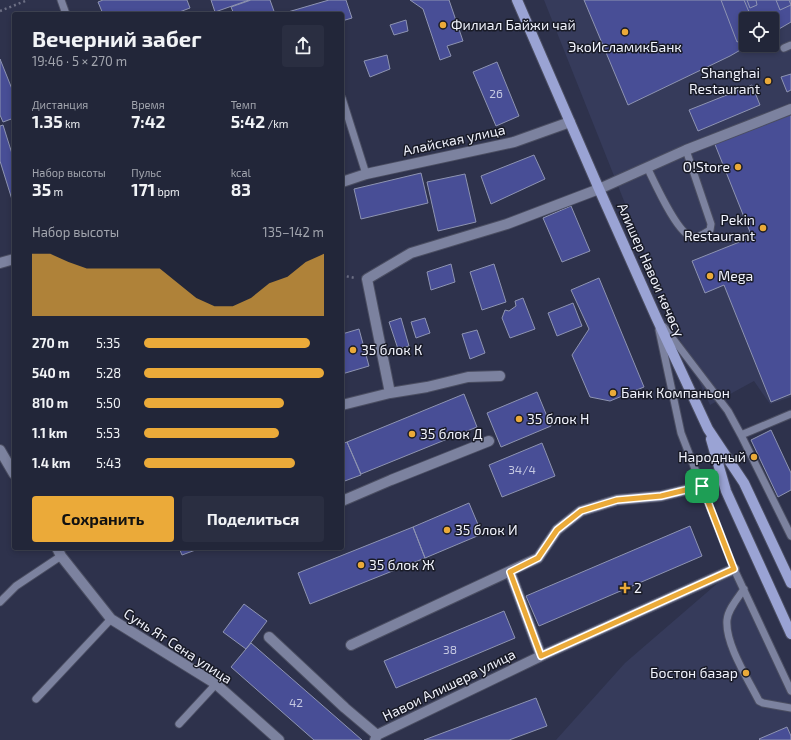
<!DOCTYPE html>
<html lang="ru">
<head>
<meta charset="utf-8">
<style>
	:root { --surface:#222639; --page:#2a2e41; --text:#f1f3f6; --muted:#a2a5ae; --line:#3f4353; --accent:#ebaa39 }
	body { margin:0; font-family:"Exo 2",sans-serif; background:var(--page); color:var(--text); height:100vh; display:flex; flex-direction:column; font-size:15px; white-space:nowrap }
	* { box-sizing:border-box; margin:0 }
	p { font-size:13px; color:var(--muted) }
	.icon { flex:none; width:22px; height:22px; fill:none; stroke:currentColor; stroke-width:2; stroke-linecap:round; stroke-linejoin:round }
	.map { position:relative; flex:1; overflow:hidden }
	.details { position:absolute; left:12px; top:12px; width:332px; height:538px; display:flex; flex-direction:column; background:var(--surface); border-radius:4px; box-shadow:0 2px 6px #0003,0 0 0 1px var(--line) }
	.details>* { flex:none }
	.tools { position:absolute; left:739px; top:12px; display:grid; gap:8px }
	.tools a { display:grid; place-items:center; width:40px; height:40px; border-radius:4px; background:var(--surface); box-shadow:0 2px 6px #0003,0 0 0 1px var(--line); font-size:20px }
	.pin { position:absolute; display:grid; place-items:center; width:34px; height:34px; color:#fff; margin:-17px; border-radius:8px; box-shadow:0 2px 6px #0006 }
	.round { display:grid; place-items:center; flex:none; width:42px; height:42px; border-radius:4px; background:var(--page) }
	.overview { display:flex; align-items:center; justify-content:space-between; height:68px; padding:0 20px }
	h1 { font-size:22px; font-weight:700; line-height:30px }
	.figures { display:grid; grid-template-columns:repeat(3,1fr); gap:6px; height:68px; padding:4px 20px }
	.figures div { display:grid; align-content:center }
	.figures b { font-size:17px; font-weight:700 }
	.figures small { font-size:11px; font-weight:400 }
	.figures p { font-size:11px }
	.chart { height:112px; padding:8px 20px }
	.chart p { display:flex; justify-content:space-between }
	.chart svg { width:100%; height:72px; margin-top:4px; fill:var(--accent); opacity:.7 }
	.button { display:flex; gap:8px; margin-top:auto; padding:8px 20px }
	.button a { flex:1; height:46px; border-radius:4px; background:var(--accent); color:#111; font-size:16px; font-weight:700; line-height:46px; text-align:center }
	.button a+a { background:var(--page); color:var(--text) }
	ul { padding:0 20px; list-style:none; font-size:13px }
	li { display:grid; grid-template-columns:64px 48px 1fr; align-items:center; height:30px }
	li i { height:10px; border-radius:5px; background:var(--accent) }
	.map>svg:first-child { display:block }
	.built { fill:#363b5b; fill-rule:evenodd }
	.building { fill:#484e96; stroke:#8e94b2 }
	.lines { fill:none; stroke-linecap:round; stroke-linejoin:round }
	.lane-casing { stroke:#4b4e62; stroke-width:9 }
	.street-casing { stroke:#4b4e62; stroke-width:12 }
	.primary-casing { stroke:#4b4e62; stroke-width:12 }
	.path { stroke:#6c6f84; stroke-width:2.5; stroke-dasharray:2 3; stroke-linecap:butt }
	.lane { stroke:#7c829f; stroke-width:7 }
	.street { stroke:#7c829f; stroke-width:10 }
	.primary { stroke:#9aa3d4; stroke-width:10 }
	.route-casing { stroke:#fff; stroke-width:8 }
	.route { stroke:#ebaa39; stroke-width:5 }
	.poi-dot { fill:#ebaa39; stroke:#191b27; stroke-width:1.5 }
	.labels { text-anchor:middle; stroke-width:3; stroke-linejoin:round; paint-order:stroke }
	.number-label { font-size:12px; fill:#c6c9e2 }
	.poi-label { font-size:14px; fill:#f0f2fc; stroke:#191b27; text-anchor:start }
	.street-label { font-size:14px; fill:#f0f2fc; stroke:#191b27 }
</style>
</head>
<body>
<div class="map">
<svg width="791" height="740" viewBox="0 0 791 740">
	<rect width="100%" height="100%" fill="#2e324c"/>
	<path class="built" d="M544 0H791V397L770 404 754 381 710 405 673 324ZM746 19H772V45H746Z
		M734 569 791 694V740H556L625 663Z"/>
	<path class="building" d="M103 0H187L190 8 174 14H103L98 2Z
		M211 0H249L215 12Z
		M251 0H270L275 14H234L231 7Z
		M329 0H346L352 18 342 21V14H281Z
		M410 0H449L463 41 447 46 451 56 440 60 423 9Z
		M584 0H791V22L772 33V19H746V45H749L730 56 628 105Z
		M721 0H744L752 19H746V38L737 42Z
		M747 0H756L757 5 750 8Z
		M776 0H789L791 5 780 10Z
		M406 20 408 31 394 35 390 25Z
		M387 55 390 69 370 77 364 61Z
		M0 59 14 94V118L3 122 0 115Z
		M497 62 519 116 496 126 473 72Z
		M791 74V90L787 92 781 77Z
		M752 85 760 105 698 131 689 110Z
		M791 111V394L771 402 724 285 705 293 692 261 752 237 714 142Z
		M3 125 14 160V206L0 161V126Z
		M534 155 545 179 491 204 481 176Z
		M421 173 428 203 361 219 354 189Z
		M465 174 476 222 438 231 427 182Z
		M571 206 590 251 562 262 543 218Z
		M451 264 455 282 431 290 427 272Z
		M494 264 506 302 482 310 470 272Z
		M599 278 644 387 610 401 590 397 572 355 589 329 571 290Z
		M523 298 535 329 510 338 502 318 505 310 509 311 516 306 515 301Z
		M573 303 582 326 557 336 548 313Z
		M401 318 409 346 398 349 389 322Z
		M425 318 430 333 416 338 411 322Z
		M359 329 369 366 342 374V334Z
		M477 330 485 353 470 359 462 334Z
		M537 392 551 426 501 447 487 413Z
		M464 394 477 427 361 474 347 442Z
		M771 430 791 473V490L778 497 751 440Z
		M347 442 361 475 342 482V444Z
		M542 443 555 476 502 497 489 465Z
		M469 503 482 534 425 558 413 527Z
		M690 526 702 556 539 626 526 596Z
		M413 527 425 558 310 604 298 573Z
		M179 548H201L182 555Z
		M244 604 267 621 246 649 223 632Z
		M504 611 515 638 396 688 384 661Z
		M251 643 362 740H314L231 667Z
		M536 698 547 726 509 740H424Z
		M787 727 791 736V740H760L759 739Z"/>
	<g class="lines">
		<g class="lane-casing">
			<path id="lane" d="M61 0 66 14
				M784 48 791 45
				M342 98 366 174
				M647 167C654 181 678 236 693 237 699 238 705 233 710 230L711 224 686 150
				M664 327 728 411 741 435 791 536
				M659 330 681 433 734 569 791 691
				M741 435 791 414
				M744 589C738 598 728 609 727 620 725 644 748 679 759 701L763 703 791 708
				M0 602 16 586 61 556
				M36 699 111 619
				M179 724 216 684"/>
		</g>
		<g class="street-casing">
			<path id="street" d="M342 182 366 174 514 142 570 122
				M0 263 14 259
				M390 393 367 279 411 253 507 224 599 189 686 150 791 109
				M342 405 390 393 427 387 468 377 500 376
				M0 450 14 474
				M342 501 391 480 489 441
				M57 548 61 556 111 619 216 684 279 740
				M510 572 541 656
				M269 637 345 708 377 735
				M351 645 538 558 557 530 581 511 617 500 661 496 702 486
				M375 740 377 735 541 656 734 569"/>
		</g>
		<g class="primary-casing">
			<path id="primary" d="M517 0 599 189 656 317 708 429 744 483 791 583
				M711 439 726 491 791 634"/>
		</g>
		<path class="path" d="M0 11 28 0
			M342 277 345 276 355 278"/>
		<use href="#lane" class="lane"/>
		<use href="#street" class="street"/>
		<use href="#primary" class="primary"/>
	</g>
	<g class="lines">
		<g class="route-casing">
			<path id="route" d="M702 486 734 569 541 656 510 572 538 558 557 530 581 511 617 500 661 496Z"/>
		</g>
		<use href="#route" class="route"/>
	</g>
	<g class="poi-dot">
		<circle cx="443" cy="25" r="4"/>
		<circle cx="625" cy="32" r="4"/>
		<circle cx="768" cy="81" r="4"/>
		<circle cx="738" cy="167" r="4"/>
		<circle cx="763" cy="228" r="4"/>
		<circle cx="710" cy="276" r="4"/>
		<circle cx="353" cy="350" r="4"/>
		<circle cx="613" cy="393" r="4"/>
		<circle cx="519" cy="419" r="4"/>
		<circle cx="412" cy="434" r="4"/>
		<circle cx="754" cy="457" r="4"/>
		<circle cx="447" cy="530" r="4"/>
		<circle cx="361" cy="565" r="4"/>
		<path d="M623 582h4v4h4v4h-4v4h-4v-4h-4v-4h4z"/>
		<circle cx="746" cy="673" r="4"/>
	</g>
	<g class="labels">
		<g class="number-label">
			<text x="496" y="98">26</text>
			<text x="522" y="474">34/4</text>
			<text x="450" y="654">38</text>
			<text x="296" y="707">42</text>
		</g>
		<g class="poi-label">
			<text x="451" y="30">Филиал Байжи чай</text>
			<text x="625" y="52" text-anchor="middle">ЭкоИсламикБанк</text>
			<text x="760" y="78" text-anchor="end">Shanghai<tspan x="760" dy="16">Restaurant</tspan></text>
			<text x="730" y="172" text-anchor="end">O!Store</text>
			<text x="755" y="225" text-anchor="end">Pekin<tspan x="755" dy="16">Restaurant</tspan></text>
			<text x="718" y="281">Mega</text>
			<text x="361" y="355">35 блок К</text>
			<text x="621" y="398">Банк Компаньон</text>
			<text x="527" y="424">35 блок Н</text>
			<text x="420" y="439">35 блок Д</text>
			<text x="746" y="462" text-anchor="end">Народный</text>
			<text x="455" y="535">35 блок И</text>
			<text x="369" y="570">35 блок Ж</text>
			<text x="634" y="593">2</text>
			<text x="738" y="678" text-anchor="end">Бостон базар</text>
		</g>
		<g class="street-label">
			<text transform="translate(454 140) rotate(-12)" y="5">Алайская улица</text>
			<text transform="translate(651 270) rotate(66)" y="5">Алишер Навои көчөсү</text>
			<text transform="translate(178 646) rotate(33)" y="5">Сунь Ят Сена улица</text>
			<text transform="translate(449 685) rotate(-26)" y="5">Навои Алишера улица</text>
		</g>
	</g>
</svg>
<div class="tools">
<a><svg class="icon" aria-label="locate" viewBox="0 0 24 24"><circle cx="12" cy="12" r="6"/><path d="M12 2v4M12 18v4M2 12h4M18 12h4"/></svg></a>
</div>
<div class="pin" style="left:702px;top:486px;background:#1e9e55"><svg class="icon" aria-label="arrive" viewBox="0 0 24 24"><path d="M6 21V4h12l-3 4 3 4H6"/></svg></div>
<section class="details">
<div class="overview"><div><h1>Вечерний забег</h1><p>19:46 · 5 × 270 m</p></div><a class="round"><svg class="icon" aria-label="share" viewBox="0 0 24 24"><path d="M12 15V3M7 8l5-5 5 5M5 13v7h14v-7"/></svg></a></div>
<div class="figures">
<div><p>Дистанция</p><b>1.35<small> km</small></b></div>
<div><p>Время</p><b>7:42</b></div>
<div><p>Темп</p><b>5:42<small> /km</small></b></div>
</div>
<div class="figures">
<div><p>Набор высоты</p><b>35<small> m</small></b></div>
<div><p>Пульс</p><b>171<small> bpm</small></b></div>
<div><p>kcal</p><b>83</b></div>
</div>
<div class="chart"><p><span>Набор высоты</span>135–142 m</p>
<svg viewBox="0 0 160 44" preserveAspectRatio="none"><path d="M0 44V6L10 6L20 11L30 15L40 15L50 15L60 15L70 15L80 24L90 33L100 38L110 38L120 33L130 24L140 20L150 11L160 6V44z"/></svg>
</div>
<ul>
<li><b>270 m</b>5:35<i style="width:92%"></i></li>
<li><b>540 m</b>5:28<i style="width:100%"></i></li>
<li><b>810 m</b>5:50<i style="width:78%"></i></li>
<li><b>1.1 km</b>5:53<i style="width:75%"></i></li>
<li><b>1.4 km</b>5:43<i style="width:84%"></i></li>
</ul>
<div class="button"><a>Сохранить</a><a>Поделиться</a></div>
</section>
</div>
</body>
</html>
